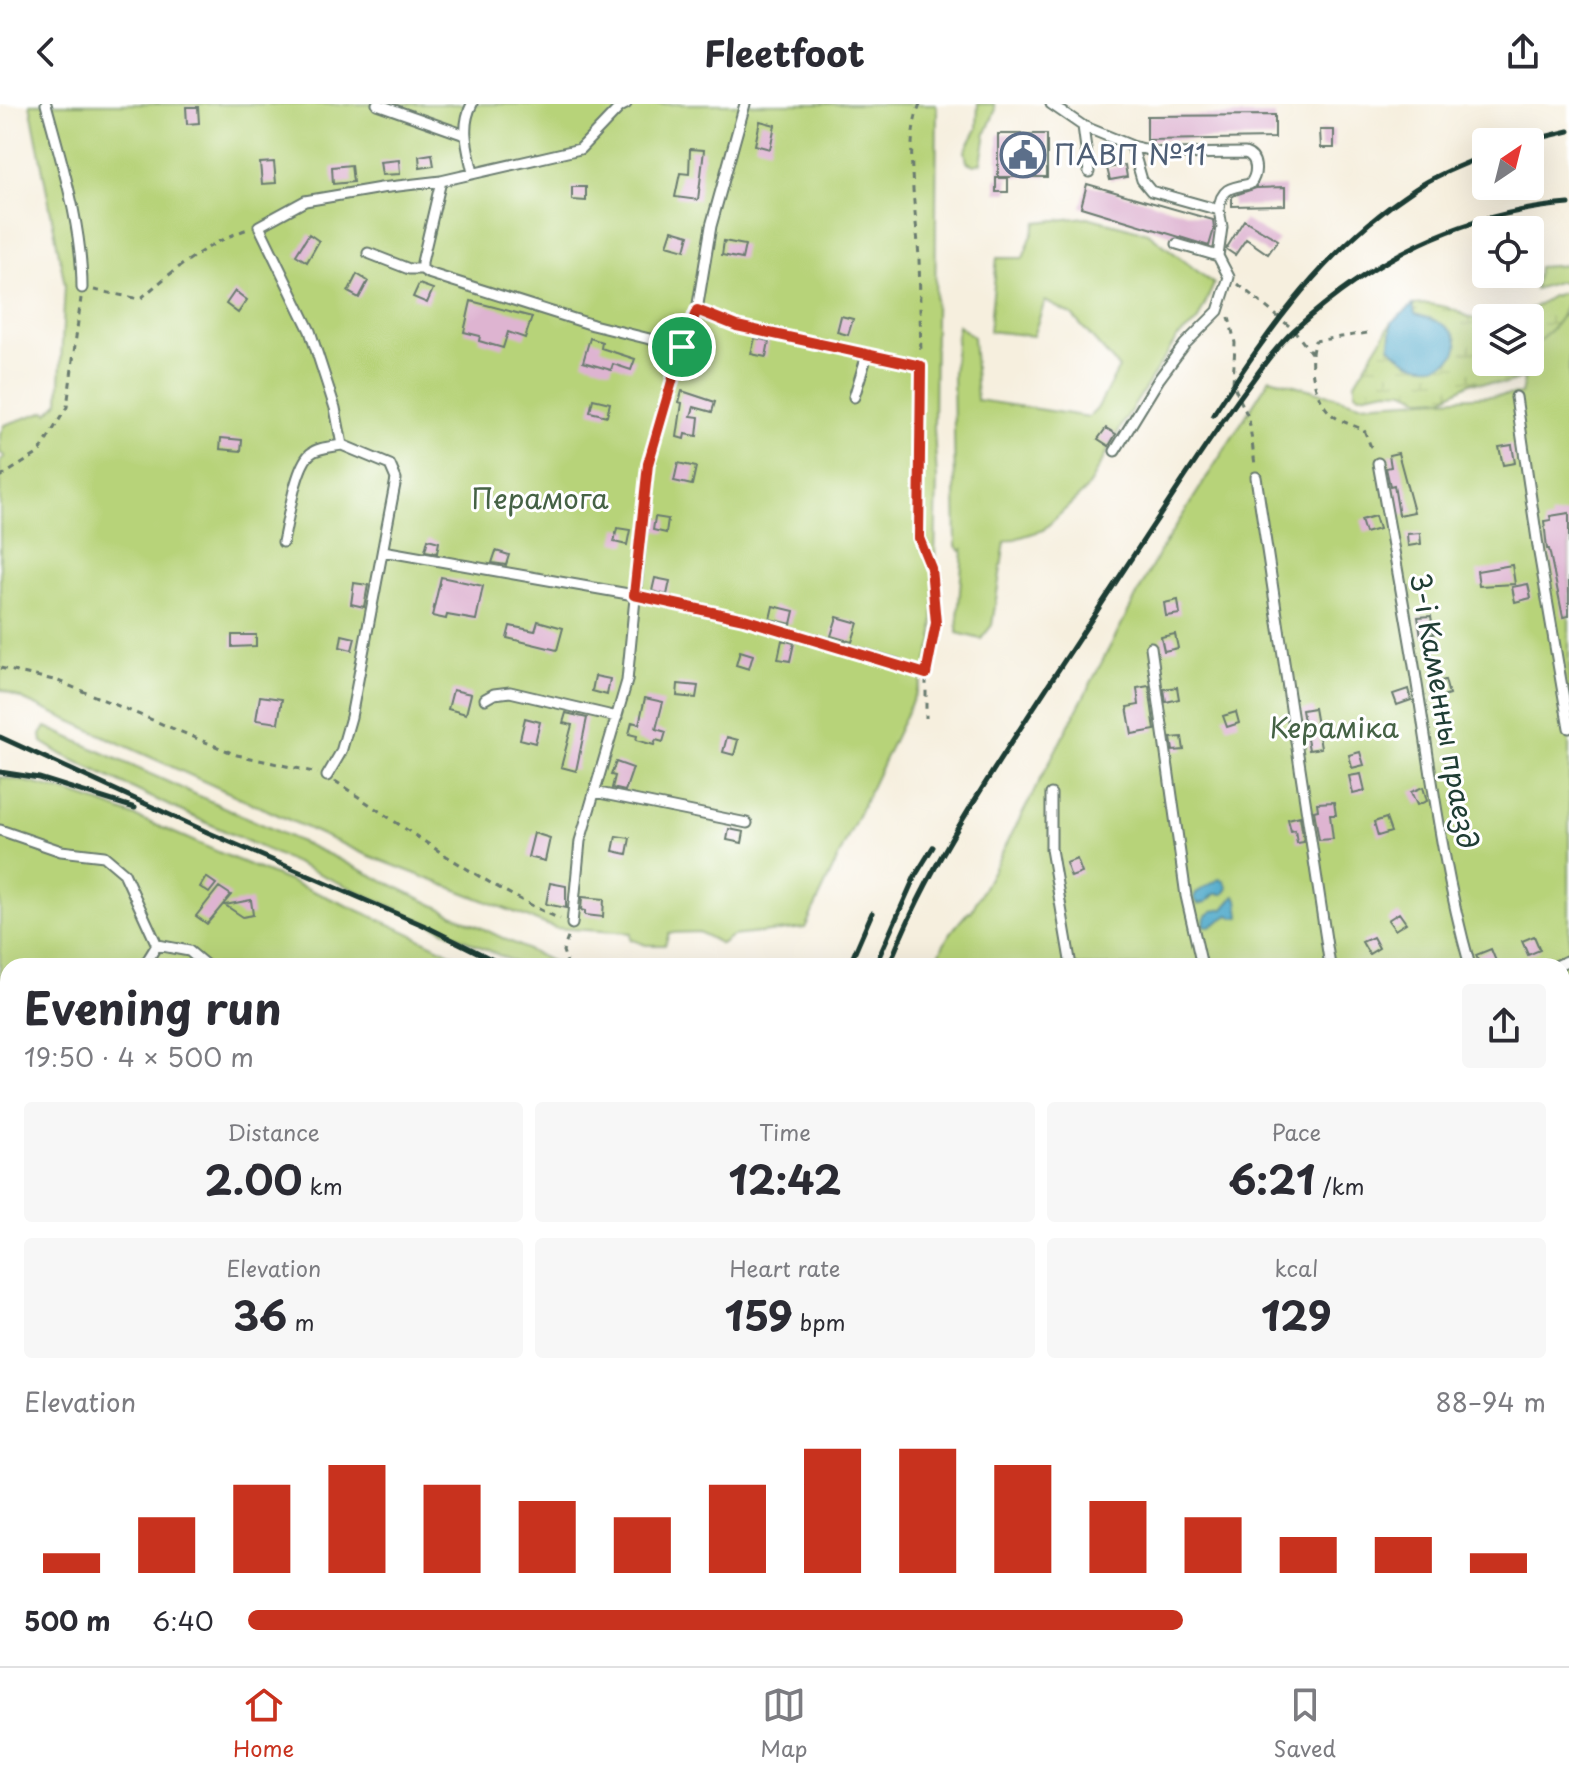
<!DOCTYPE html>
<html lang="en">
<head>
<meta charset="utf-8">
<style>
	:root { --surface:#fff; --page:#f7f7f7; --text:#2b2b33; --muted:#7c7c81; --line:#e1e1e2; --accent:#c8321e }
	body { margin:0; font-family:"Playpen Sans",sans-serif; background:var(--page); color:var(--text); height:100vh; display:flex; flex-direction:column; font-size:30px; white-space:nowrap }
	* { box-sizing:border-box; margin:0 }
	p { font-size:26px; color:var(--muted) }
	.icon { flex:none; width:44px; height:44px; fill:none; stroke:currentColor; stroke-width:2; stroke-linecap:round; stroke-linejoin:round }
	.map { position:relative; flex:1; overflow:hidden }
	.sheet { position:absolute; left:0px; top:854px; width:1570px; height:708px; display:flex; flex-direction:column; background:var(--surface); border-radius:24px 24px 0 0; box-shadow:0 8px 32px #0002 }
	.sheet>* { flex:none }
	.needle { width:52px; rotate:35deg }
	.tools { position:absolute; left:1472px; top:24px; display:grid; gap:16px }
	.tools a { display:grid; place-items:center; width:72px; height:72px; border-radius:8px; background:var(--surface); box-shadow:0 8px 32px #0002; font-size:40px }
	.pin { position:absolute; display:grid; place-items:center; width:68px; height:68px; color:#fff; margin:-34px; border:4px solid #fff; border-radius:50%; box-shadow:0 2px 8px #0007 }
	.round { display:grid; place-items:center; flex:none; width:84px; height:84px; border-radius:8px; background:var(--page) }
	.summary { display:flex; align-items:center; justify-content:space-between; height:136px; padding:0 24px }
	h1 { font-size:44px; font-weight:700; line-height:60px }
	.figures { display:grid; grid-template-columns:repeat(3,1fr); gap:12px; height:136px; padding:8px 24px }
	.figures div { display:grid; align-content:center; border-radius:8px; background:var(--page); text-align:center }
	.figures b { font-size:40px; font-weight:700 }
	.figures small { font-size:22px; font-weight:400 }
	.figures p { font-size:22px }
	.chart { height:224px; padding:16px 24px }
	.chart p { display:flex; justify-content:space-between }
	.chart svg { width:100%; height:144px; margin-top:8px; stroke:var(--accent); stroke-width:6 }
	ul { padding:0 24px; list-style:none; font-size:26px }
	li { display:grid; grid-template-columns:128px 96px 1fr; align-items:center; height:60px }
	li i { height:20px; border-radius:10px; background:var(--accent) }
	header { display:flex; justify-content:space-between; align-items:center; height:104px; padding:0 24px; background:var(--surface); font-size:36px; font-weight:700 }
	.dock { display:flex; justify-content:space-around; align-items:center; height:112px; border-top:2px solid var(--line); background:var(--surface); font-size:22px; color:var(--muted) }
	.dock a { display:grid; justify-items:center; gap:4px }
	.dock .current { color:var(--accent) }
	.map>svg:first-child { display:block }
	.green { fill:#b7d379; stroke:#6b8856; stroke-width:2 }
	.wetland { fill:url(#wetland-marsh); stroke:#6b8856; stroke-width:2 }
	.water { fill:#4ba7c9; stroke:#35727e; stroke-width:2 }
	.building { fill:#deb4d1 }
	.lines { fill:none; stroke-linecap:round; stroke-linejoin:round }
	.lane-casing { stroke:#6a7b70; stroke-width:13 }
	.street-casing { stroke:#6a7b70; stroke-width:22 }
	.path { stroke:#6a7b70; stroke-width:3; stroke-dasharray:6 6; stroke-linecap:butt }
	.lane { stroke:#fff; stroke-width:9 }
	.street { stroke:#fff; stroke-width:18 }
	.rail { stroke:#1f3d34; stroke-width:5 }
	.route-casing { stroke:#fff; stroke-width:16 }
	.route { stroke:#c8321e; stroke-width:10 }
	.labels { text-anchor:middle; stroke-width:6; stroke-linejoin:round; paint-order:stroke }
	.service-label { font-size:28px; fill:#4e5e75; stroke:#fff; text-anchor:start }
	.park-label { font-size:28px; fill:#456245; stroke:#fff }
	.street-label { font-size:28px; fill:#1f3d34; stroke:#fff }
</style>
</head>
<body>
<header><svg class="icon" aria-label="back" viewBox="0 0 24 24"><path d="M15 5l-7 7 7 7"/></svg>Fleetfoot<svg class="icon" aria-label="share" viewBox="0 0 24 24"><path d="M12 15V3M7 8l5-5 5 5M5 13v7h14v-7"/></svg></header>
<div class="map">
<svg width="1569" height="1562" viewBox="0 0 1569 1562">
	<defs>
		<pattern id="wetland-marsh" width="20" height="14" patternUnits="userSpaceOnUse" patternTransform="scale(2)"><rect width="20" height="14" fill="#b7d379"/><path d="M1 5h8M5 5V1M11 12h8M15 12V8" fill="none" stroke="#9db669"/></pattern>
	</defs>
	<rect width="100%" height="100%" fill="#fff"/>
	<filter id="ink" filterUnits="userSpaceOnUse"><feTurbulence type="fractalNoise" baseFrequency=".0125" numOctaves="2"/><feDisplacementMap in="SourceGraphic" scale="16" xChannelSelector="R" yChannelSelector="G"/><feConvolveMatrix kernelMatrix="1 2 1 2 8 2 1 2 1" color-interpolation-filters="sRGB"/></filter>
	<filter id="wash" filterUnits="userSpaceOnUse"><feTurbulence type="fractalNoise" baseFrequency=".006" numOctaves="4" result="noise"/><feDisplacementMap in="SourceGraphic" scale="32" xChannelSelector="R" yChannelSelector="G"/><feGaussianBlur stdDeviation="1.8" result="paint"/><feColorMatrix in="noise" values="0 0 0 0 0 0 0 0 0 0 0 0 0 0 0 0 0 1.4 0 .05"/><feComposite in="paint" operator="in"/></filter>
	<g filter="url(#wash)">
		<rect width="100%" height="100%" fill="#f6efde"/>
		<path class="green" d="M30 0H935L937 3 934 325 937 375 933 536 922 576 805 824 732 832 721 840 699 828 669 829 665 841H646L630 835 631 829 555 824 362 749 0 585V358L5 352 0 349V331L4 321 46 307 48 309 59 298 65 181Z
			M978 0H994L995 7 986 29 981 59 974 61 967 58 965 47 977 25Z
			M1087 113 1148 129 1214 180 1197 218 1177 234 1125 316 1086 386 1043 426 1005 438 992 521 981 535 957 529 963 445 961 447 956 442 953 269 958 221 973 233 977 296 1089 313 1097 305 1119 264 1072 211 1045 197 1033 232 989 227 997 154H1023L1037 118Z
			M1569 161V183L1560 177 1535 185 1538 163Z
			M1569 208V1562H902L900 1554H1562V862H937C939 840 955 823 969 807L971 808 1160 447 1270 274 1360 300 1521 290 1528 258H1530L1532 232Z
			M46 623 332 752 561 862H523L163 699 63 651 42 638 41 631Z
			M0 673C81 685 155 721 230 753 313 787 396 820 475 862H8V972L0 963Z
			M8 1104V1420L0 1419V1109Z
			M31 1554H819L820 1562H32Z"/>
		<path class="wetland" d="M1566 188C1569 218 1545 228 1530 247V214H1517L1552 192Z
			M1429 200 1446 203 1486 220V258H1526L1522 275 1506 280 1472 278 1443 294 1423 295 1405 287 1388 286 1360 291 1355 288V278L1392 218 1390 242 1434 216 1415 210 1413 201Z"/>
		<path class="water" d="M1413 201 1415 210C1427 214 1441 217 1450 226 1476 250 1427 285 1390 242L1392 218Z
			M1219 775 1224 777 1228 784 1224 790H1215L1206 798 1198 800 1194 794 1196 789Z
			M1235 792 1238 795 1240 813 1234 814 1229 811 1210 823 1204 821 1205 813 1213 807 1224 805Z
			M0 1419 8 1420V1498C4 1510 8 1540 8 1554H31L32 1562H0Z"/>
		<g id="blocks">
			<path class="building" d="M186 3H198L199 19 187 20Z
				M1275 11V34L1147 36V12Z
				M760 17 775 21 770 45 755 41Z
				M1320 26H1334V44H1321Z
				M998 30H1047V73H998Z
				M690 45 704 46 698 96 675 93 680 69 689 70Z
				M432 50 434 62 420 64 419 52Z
				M399 56 400 70 382 71 380 58Z
				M274 58 276 79 262 80 260 59Z
				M351 61 353 78 333 80 332 63Z
				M1125 61 1127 73 1110 76 1107 64Z
				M996 74H1008V88H996Z
				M1087 80 1213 116 1214 125 1209 142 1081 103Z
				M572 83H586V97L572 96Z
				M1285 83V101L1232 102V93L1235 91 1256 84Z
				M1244 116 1278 136 1268 150 1246 135 1235 151 1226 145Z
				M672 126 689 131 685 146 667 141Z
				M309 130 319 137 307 158 296 151Z
				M724 137 745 141 742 155 722 151Z
				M357 170 368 177 359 194 348 188Z
				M419 180 433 185 427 199 413 193Z
				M235 187 247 196 238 209 226 200Z
				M471 197 532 213 525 234 508 228 503 244 479 237 480 232 464 228Z
				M841 212 853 215 848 231 837 228Z
				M590 234 602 238 601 244 635 255 631 266 613 260 611 266 583 258Z
				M755 234 769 237 766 253 751 250Z
				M682 287 715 298 712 308 694 303 691 312 699 313 697 332 685 330 684 335 677 333 682 299 679 298Z
				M593 295 610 299 607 312 590 308Z
				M1106 324 1116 330 1109 342 1098 335Z
				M221 334 242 336 241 347 220 345Z
				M1512 341 1515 359 1503 361 1499 343Z
				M1398 349 1414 408 1399 411 1394 381 1390 382 1386 364 1391 363 1389 351Z
				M678 359 696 363 692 381 674 377Z
				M1569 409V512L1563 513 1549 445H1547L1544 417 1551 416 1550 412Z
				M1375 412 1379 425 1365 429 1361 416Z
				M655 413 668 415 666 429 653 426Z
				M617 424 630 426 627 441 614 438Z
				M1420 429 1421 440 1408 442 1407 430Z
				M428 435 439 438 437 449 425 447Z
				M496 447 509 451 506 461 492 459Z
				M1512 461 1515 480 1479 482 1477 467Z
				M441 473 483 482 476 516 447 511 446 515 432 512Z
				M655 474 670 477 667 491 652 487Z
				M354 479 368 481 364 503 351 500Z
				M1528 480 1531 494 1515 498 1512 483Z
				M1178 496 1180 510 1166 512 1164 499Z
				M773 502 794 507 791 520 770 515Z
				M1431 512 1434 530 1421 532 1418 513Z
				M837 513 858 519 852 538 831 532Z
				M538 517 563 524 557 546 507 534 510 522 535 527Z
				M1175 530 1178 544 1164 547 1161 533Z
				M232 531H256V542L232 543Z
				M342 531 355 534 352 546 340 543Z
				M782 536 794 539 790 557 778 555Z
				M740 547 753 551 749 565 736 561Z
				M595 572 610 575 607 591 592 587Z
				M1445 576 1449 591 1436 595 1432 579Z
				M678 580 698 582 696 594 677 592Z
				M1149 582 1155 626 1132 630 1127 603 1139 601 1137 584Z
				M1177 583 1179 595 1166 598 1164 585Z
				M1408 585 1411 596 1397 601 1393 590Z
				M453 586 471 590 466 610 448 605Z
				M260 592 282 595 278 619 256 616Z
				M645 594 663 598 656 625 666 628 663 638 656 636 654 641 636 636 637 632 629 630 632 618 639 620Z
				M1314 604 1321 644 1309 646 1302 606Z
				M1236 608 1239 619 1227 623 1223 612Z
				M566 609 587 614 576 667 561 663 572 621 563 619Z
				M525 614 540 618 535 639 520 635Z
				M727 633 738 636 734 651 723 648Z
				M1182 633 1184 646 1173 647 1171 634Z
				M1360 648 1364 661 1352 664 1349 651Z
				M616 658 633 664 625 687 612 684 615 672 611 671Z
				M1361 670 1365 687 1353 690 1349 672Z
				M1423 683 1427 697 1417 701 1411 688Z
				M1334 698 1336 711H1330L1333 735 1319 736 1314 707 1318 706 1317 699Z
				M1300 712 1304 738 1297 739 1295 726 1291 727 1288 715Z
				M1386 714 1391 728 1378 732 1374 718Z
				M729 725 744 728 742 739 727 736Z
				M534 729 550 734 545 757 528 753Z
				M616 732 630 734 627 750 613 747Z
				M1077 755 1082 769 1071 773 1066 759Z
				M206 773 216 780 209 789 200 783Z
				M550 779 566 782V804L546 800Z
				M219 783 231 791 207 820 196 812Z
				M582 793 604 795 603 813 585 811V807L581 806Z
				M251 796 253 811 243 813 225 801Z
				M1399 809 1406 819 1395 826 1388 816Z
				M1534 832 1540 846 1528 851 1522 837Z
				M1373 833 1379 844 1369 850 1362 838Z
				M1491 845 1498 862H1480L1476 851Z"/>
		</g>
	</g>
	<g filter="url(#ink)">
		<use href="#blocks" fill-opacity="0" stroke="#6a7b70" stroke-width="2"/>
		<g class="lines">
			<g class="lane-casing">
				<path id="lane" d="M46 0C62 60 82 121 82 184
					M377 0 465 31
					M472 0C460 23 468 45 473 69
					M1051 0 1083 22 1132 42 1165 50 1245 49C1258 53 1258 70 1250 80 1232 83 1220 84 1219 106
					M1083 22 1089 68
					M441 77 422 158V165L428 169 593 221 682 243
					M1177 140 1218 152
					M368 149 409 165H422
					M697 206 737 222 921 262
					M854 293 867 251
					M1516 293 1539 449 1569 624
					M1115 347 1159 275 1185 240 1218 207 1229 173 1218 152 1222 123 1219 106 1151 87 1142 76 1132 42
					M1378 359C1392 437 1407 515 1419 593 1433 683 1445 774 1470 862
					M1256 373 1330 862
					M283 438C288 417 295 364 310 350 318 343 332 343 342 341
					M383 447 634 491 744 515 898 560
					M1151 543 1186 792 1202 862
					M485 595 494 590 510 588 617 613
					M327 672 341 648 351 613 396 375 390 361 342 341 335 304 310 227 259 122 305 97 381 84 441 77 580 45 620 3 626 0
					M594 688 747 719
					M1051 690V745L1071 862
					M0 726 61 747 104 752 124 769 157 841 144 862
					M572 820 580 737 627 577 648 360 682 243 697 206 711 122 745 0
					M157 841 189 847 207 862
					M1556 862 1569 856
					M0 1096 8 1090
					M1562 1258 1569 1287
					M42 1554 44 1562
					M1061 1554 1062 1562
					M1192 1554 1194 1562
					M1322 1554 1324 1562
					M1474 1554 1477 1562
					M253 1562 256 1554
					M306 1562V1554
					M440 1562 441 1554
					M644 1562 645 1554"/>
			</g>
			<g class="street-casing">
				<path id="street" d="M0 974 8 983"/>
			</g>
			<path class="path" d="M920 0C903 39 917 112 919 155 920 187 920 218 921 249
				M1238 180 1294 226 1311 249
				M94 186 140 195C173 167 206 139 248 125
				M1229 213 1235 239 1233 280 1249 315 1255 361
				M1367 229 1315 237C1307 257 1314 293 1330 309 1338 317 1353 321 1364 326L1373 348
				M921 273 919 434 931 464 936 519 926 570
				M0 373 39 349 67 303 81 194
				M908 563 926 570V614
				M0 564 58 577 237 651 318 669
				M335 677C408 726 480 779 560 815
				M568 862 563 847 569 831"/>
			<use href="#lane" class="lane"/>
			<use href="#street" class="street"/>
			<path class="rail" d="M1523 38 1569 27
				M1213 311C1271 223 1325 144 1415 85 1436 71 1462 61 1486 51
				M0 633 207 728 423 821 505 862
				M0 668 39 674 135 704
				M849 862 872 809
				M875 862 915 772 933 743
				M889 862C919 784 962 715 1007 645 1053 573 1100 503 1146 432 1181 380 1214 327 1252 277 1265 259 1278 241 1294 226 1374 154 1460 109 1569 100
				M845 1554 846 1562
				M857 1554 858 1562"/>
		</g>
	</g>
	<g class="lines" filter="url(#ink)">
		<g class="route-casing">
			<path id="route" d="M697 206 737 222 921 262 919 434 931 464 936 519 926 570 744 515 634 491 648 360 682 243Z"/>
		</g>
		<use href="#route" class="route"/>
	</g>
	<defs>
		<g id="civic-ring" transform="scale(2.3)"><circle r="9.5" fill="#fff" stroke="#5c6f8a" stroke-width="1.5"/><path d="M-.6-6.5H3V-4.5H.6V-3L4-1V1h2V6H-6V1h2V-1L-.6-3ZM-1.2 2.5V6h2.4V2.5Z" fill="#5c6f8a"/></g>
	</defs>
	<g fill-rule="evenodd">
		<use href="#civic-ring" x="1023" y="51"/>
	</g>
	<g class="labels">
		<g class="service-label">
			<text x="1054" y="61">ПАВП №11</text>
		</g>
		<g class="park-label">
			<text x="540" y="405">Перамога</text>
			<text x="1334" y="634">Кераміка</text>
		</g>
		<g class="street-label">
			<text transform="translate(1444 607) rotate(80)" y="10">3-і Каменны праезд</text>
		</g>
	</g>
</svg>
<div class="tools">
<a><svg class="needle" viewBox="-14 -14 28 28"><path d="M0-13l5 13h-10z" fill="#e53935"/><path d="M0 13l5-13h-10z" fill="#7c7c81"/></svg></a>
<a><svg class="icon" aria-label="locate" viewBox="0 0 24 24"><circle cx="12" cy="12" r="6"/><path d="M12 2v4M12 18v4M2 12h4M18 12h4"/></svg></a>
<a><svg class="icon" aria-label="layers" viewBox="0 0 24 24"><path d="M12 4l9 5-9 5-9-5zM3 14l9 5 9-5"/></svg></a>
</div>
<div class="pin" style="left:682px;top:243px;background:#1e9e55"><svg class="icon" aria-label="arrive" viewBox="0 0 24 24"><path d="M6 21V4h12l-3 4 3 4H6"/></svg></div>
<section class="sheet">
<div class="summary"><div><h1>Evening run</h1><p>19:50 · 4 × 500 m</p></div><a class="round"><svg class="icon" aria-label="share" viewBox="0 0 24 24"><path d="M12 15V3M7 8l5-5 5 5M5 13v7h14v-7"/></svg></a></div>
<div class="figures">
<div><p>Distance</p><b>2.00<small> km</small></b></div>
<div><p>Time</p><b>12:42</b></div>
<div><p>Pace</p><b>6:21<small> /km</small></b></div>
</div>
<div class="figures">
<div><p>Elevation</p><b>36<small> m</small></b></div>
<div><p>Heart rate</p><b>159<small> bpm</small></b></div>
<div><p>kcal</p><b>129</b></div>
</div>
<div class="chart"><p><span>Elevation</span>88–94 m</p>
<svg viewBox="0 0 160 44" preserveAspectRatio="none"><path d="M5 44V38M15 44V27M25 44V17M35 44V11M45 44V17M55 44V22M65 44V27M75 44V17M85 44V6M95 44V6M105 44V11M115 44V22M125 44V27M135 44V33M145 44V33M155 44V38"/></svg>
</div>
<ul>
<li><b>500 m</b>6:40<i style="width:72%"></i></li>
</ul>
</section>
</div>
<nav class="dock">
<a class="current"><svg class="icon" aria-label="home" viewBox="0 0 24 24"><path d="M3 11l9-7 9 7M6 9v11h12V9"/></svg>Home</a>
<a><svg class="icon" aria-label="map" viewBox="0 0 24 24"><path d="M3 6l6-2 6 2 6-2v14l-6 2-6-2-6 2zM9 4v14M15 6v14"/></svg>Map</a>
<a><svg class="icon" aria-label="saved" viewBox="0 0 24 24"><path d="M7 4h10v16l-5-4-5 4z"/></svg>Saved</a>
</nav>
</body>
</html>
